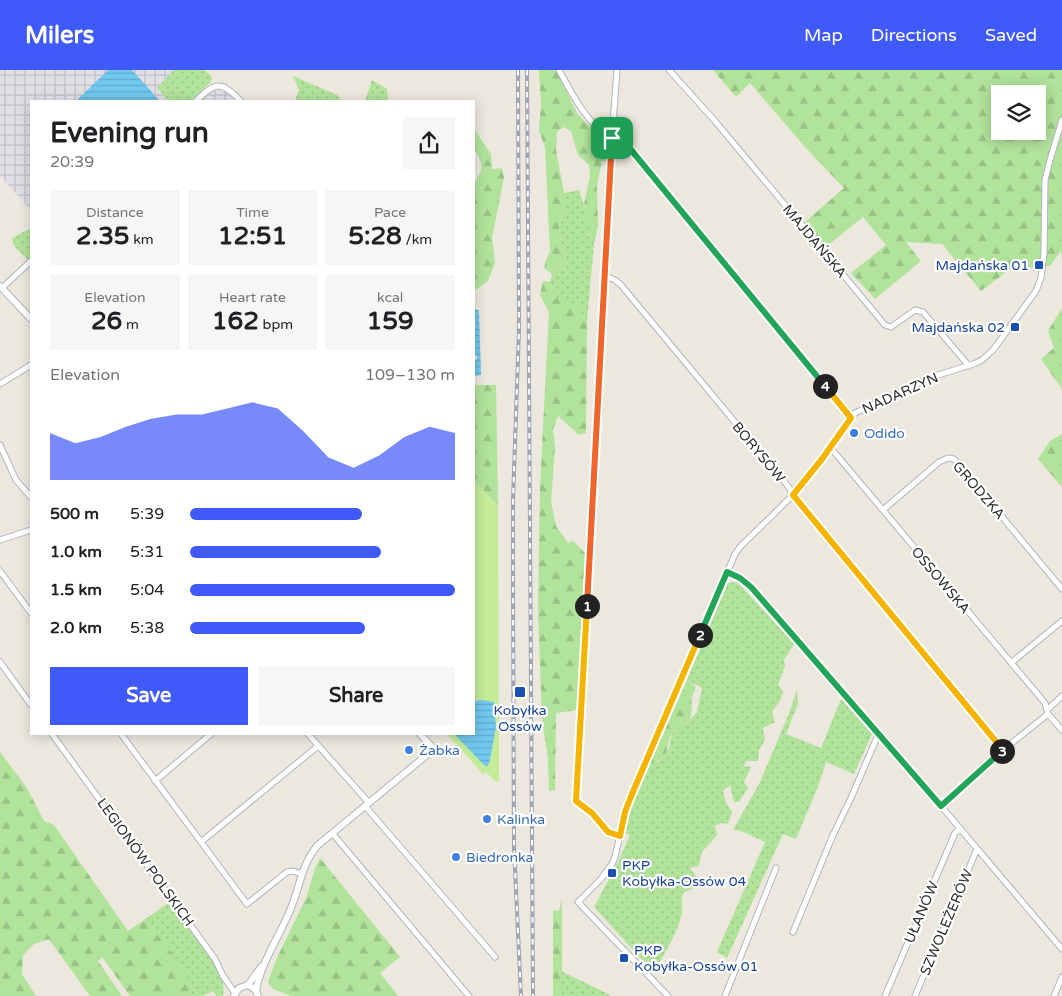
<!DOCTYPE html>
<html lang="en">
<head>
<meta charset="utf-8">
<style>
	:root { --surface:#fff; --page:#f6f6f6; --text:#202124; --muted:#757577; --accent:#405af9 }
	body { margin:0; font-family:"Varela Round",sans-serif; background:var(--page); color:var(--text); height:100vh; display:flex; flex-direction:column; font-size:19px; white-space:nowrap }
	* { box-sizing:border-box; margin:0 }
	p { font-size:16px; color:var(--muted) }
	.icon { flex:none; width:28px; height:28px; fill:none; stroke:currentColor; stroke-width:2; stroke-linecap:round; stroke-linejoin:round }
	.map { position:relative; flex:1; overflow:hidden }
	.panel { position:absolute; left:30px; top:30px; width:445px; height:635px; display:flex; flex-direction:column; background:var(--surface); border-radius:0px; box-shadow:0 2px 12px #0003 }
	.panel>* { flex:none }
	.controls { position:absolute; left:991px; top:15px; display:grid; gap:10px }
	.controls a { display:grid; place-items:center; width:55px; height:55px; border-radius:0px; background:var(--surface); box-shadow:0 2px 12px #0003; font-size:25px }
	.pin { position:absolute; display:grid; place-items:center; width:42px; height:42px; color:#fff; margin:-21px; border-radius:10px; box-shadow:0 2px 8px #0006 }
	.km { position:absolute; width:25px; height:25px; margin:-12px; border-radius:50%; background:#222; color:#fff; font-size:14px; line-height:25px; text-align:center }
	.round { display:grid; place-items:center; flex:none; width:52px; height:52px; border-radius:0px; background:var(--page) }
	.head { display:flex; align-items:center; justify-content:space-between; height:85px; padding:0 20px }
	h1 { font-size:28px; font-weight:700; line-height:38px }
	.metrics { display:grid; grid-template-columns:repeat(3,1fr); gap:8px; height:85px; padding:5px 20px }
	.metrics div { display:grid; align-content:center; border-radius:0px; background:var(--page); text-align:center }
	.metrics b { font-size:25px; font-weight:700 }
	.metrics small { font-size:14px; font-weight:400 }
	.metrics p { font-size:14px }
	.chart { height:140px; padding:10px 20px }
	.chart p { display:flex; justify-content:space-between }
	.chart svg { width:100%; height:90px; margin-top:5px; fill:var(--accent); opacity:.7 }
	.action { display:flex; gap:10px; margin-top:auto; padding:10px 20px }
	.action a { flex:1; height:58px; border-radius:0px; background:var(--accent); color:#fff; font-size:20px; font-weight:700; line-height:58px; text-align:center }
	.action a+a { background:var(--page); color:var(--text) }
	ul { padding:0 20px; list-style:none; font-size:16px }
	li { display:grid; grid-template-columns:80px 60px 1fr; align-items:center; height:38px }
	li i { height:12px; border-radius:6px; background:var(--accent) }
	header { display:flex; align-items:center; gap:30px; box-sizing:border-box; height:70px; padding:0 25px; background:var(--accent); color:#fff }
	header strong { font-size:24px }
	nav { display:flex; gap:28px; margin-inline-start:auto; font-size:18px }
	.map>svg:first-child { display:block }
	.industrial { fill:url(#industrial-grid) }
	.grass { fill:url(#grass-dots) }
	.forest { fill:url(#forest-firs); fill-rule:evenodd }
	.pitch { fill:#c4eb97 }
	.water { fill:url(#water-rules) }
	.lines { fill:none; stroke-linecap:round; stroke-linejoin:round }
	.minor-casing { stroke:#b2b4bf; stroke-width:7 }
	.tertiary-casing { stroke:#b2b4bf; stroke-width:8 }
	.minor { stroke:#fff; stroke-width:5 }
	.tertiary { stroke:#fff; stroke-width:6 }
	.rail-casing { stroke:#a1a3b6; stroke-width:4 }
	.rail { stroke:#fff; stroke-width:2; stroke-dasharray:5.5; stroke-linecap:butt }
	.split-1-casing { stroke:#fff; stroke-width:10 }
	.split-2-casing { stroke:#fff; stroke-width:10 }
	.split-3-casing { stroke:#fff; stroke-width:10 }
	.split-4-casing { stroke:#fff; stroke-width:10 }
	.split-5-casing { stroke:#fff; stroke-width:10 }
	.split-1 { stroke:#f0652b; stroke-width:6 }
	.split-2 { stroke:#f5b400; stroke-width:6 }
	.split-3 { stroke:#22a559; stroke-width:6 }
	.split-4 { stroke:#f5b400; stroke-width:6 }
	.split-5 { stroke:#22a559; stroke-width:6 }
	.transit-dot { fill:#1a4fb4; stroke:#fff; stroke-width:2 }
	.shop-dot { fill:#3f7fe0; stroke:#fff; stroke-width:2 }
	.labels { text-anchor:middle; stroke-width:4.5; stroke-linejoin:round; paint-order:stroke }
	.street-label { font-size:14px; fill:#2c2c2c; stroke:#fff }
	.transit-label { font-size:14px; fill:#164399; stroke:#fff; text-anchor:end }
	.shop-label { font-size:14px; fill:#366cbe; stroke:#fff; text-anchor:start }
</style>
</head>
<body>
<header>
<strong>Milers</strong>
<nav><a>Map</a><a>Directions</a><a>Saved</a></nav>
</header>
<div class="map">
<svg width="1062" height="926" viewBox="0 0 1062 926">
	<defs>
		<pattern id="industrial-grid" width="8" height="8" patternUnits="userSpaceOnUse" patternTransform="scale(1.25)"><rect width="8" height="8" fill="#e1dfe6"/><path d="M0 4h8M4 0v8" fill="none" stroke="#c1c0c5"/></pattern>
		<pattern id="grass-dots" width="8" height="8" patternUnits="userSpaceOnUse" patternTransform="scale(1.25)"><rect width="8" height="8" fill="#b1e39b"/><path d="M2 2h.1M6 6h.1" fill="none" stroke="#98c386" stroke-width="1.8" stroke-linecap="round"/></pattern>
		<pattern id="forest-firs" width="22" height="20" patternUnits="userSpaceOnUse" patternTransform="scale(1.25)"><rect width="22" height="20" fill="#b1e39b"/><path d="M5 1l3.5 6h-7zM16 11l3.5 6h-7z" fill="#98c386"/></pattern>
		<pattern id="water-rules" width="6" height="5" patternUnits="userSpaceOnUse" patternTransform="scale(1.25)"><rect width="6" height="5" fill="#72c8ee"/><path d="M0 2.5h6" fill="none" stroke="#63accc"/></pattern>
	</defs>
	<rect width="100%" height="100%" fill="#ede8de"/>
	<path class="industrial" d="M0 0H174L157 18 169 31H31V140L0 106Z
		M220 19 226 22 236 31H201L212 21Z"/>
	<path class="grass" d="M174 0H205L212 7 211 12 191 31H169L157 18Z
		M293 6 337 25 342 31H295L299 20Z
		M372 10 387 19 388 31H365Z
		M579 120 588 148 590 167 594 173 587 251 576 235 554 228 550 212 552 204 561 198 566 187 561 174 559 157 564 139V123Z
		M31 158V187L28 190 14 176 12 168Z
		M736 512 743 518 794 574 784 590 785 596 778 615 783 621 780 631 772 642 775 652 763 658 765 670 759 680 758 691H746L744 696 751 697 744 712 748 718 739 732H734L730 715 723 721 726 733 732 742 728 754 722 753 715 756 717 765 702 782 699 796 690 798 694 804 701 810 694 818 683 823C680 833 683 834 682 842 679 863 663 884 654 903L594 837 619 790 630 765 625 763 630 739 650 694 660 691 669 678 672 663 676 659 686 654 697 642 702 618 687 610 728 513Z
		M797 619 798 634 786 664 821 678 841 629 872 664 854 704 826 692 817 719 796 769 783 764 727 888 717 882 765 772 741 761 733 760 760 712 790 641Z
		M171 831 212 888C218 905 226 908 223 926H216L213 921 203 926H181L193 919C179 894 164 871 144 850Z
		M561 901 610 925V926H562Z"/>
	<path class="forest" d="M539 0H556L577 43 606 74V91H602L597 115 598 156 594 173 590 167 584 134 590 106 589 95 578 85 571 61 563 57 557 62 556 80 564 123V139L559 157 561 174 566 187 561 198 552 204 544 198 546 190 550 182 545 77 539 61 541 33Z
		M713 0H1062V192L1061 181 1050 196 1010 199 981 221 942 174 906 172 921 191 875 229 851 203 886 175 863 147 826 177 805 152 844 118 805 77 750 13 736 27ZM1000 24H1038V61H1000Z
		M474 59 491 84 492 99 502 98 504 107 492 168 495 193 488 211 474 221V114C487 93 480 95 474 76 473 71 474 64 474 59Z
		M543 211 550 212 554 228 576 234 587 251 586 363 579 365 558 346 553 360 555 377 551 432 556 456 568 473 573 471 585 483 577 640 556 643 555 720 549 721 548 689 542 648 538 539 540 416 549 242 540 225Z
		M1062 238V319L1041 289 1054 278 1048 261Z
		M474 315H496L498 436 474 411Z
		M1062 364V417L1038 389 1050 371Z
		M687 610 696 617C695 620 693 624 692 628 690 636 695 645 686 654 683 657 676 657 673 662 663 676 674 687 650 694Z
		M0 682 27 718 44 751 54 755 128 861 144 850C165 871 180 894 193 919L181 926H130L102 887 98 891 122 926H90L49 869 34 874 23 885 22 904 36 926H0Z
		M320 788 400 887 380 903 398 926H291L273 919 268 912 275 892 306 828 316 796Z
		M562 829V926H553V840L559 841Z"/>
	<path class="pitch" d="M474 411 498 436 499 711 496 712 486 702 483 704 447 664H474Z"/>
	<path class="water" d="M108 0H132L160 31H76Z
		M476 239 479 241 481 305 476 306 474 305V290L477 289V286L474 285V240Z
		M482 630 494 632 496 657 490 690 488 696H485L454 664H474V631Z"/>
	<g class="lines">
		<g class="minor-casing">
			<path id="minor" d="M559 0C570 20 582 44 599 59 609 69 623 71 632 81L851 348
				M617 0 607 135 605 206 577 731 592 743 608 762 620 766
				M669 0 715 51 885 255 891 257 915 240 923 242 969 296
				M196 31C216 11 221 11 241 31
				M605 206 615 210 621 215 788 416 797 432 1003 680
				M2 218 31 191
				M0 314 31 295
				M0 375 16 410 31 427
				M830 377 1045 633 1048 644 1062 660
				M883 440 939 392 948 388 954 389 1062 519
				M0 470 31 460
				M0 501 31 543
				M727 502 740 508 751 517 941 736 1062 879
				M0 592 31 635
				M1011 593 1062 551
				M1047 640 1062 626
				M52 664 215 889 223 906 235 923
				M121 664 247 834 287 802 293 801 302 804
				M308 664 369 733
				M155 711 211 664
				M365 736 495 887
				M941 736 1003 680 1048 644
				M333 764 469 926
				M201 772 318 676
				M793 862 833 765 851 728 878 665
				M668 926 578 832 601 809 612 794 615 787 625 743 632 724 735 484 740 477 793 425 855 343 929 308 976 293 982 290 993 280 1036 221 1041 208 1044 183 1045 110 1050 90 1062 50
				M725 926 776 798
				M885 926 955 763 960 759
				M915 926 977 779
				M1054 926 1062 907"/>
		</g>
		<g class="tertiary-casing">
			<path id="tertiary" d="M0 216 31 249
				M248 915 261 897
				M256 920C262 890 280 866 291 838 300 816 302 793 318 775L434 679 420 664
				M234 926 239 918 248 915 256 920 258 926"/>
		</g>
		<use href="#minor" class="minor"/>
		<use href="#tertiary" class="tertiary"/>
		<g class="rail-casing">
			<path id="rail" d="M518 0 519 260 513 430V516L514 777 521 926
				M527 0 533 926"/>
		</g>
		<use href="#rail" class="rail"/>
	</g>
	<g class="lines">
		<g class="split-1-casing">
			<path id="split-1" d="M587 536 612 68"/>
		</g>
		<g class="split-2-casing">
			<path id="split-2" d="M587 536 576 731 592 743 608 762 620 766 625 742 632 724 700 565"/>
		</g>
		<g class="split-3-casing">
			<path id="split-3" d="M700 565 727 502 740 508 751 517 941 736 1002 681"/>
		</g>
		<g class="split-4-casing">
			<path id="split-4" d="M825 316 851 348 822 389 793 425 1003 680 1002 681"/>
		</g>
		<g class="split-5-casing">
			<path id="split-5" d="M612 68 627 75 632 81 825 316"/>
		</g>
		<use href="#split-1" class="split-1"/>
		<use href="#split-2" class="split-2"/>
		<use href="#split-3" class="split-3"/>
		<use href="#split-4" class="split-4"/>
		<use href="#split-5" class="split-5"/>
	</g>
	<g class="transit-dot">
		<rect x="1034" y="190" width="10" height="10" rx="2.5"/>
		<rect x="1010" y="252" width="10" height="10" rx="2.5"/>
		<rect x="514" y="616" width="12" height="12" rx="2.5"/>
		<rect x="607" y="798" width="10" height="10" rx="2.5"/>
		<rect x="619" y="883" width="10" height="10" rx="2.5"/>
	</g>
	<g class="shop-dot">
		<circle cx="854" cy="363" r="5"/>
		<circle cx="409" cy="680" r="5"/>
		<circle cx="487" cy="749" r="5"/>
		<circle cx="456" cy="787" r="5"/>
	</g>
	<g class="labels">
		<g class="street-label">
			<text transform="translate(815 171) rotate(50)" y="5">MAJDAŃSKA</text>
			<text transform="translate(900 323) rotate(-24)" y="5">NADARZYN</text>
			<text transform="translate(759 382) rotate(50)" y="5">BORYSÓW</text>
			<text transform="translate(979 420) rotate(49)" y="5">GRODZKA</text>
			<text transform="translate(941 510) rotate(50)" y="5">OSSOWSKA</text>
			<text transform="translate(146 792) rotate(54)" y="5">LEGIONÓW POLSKICH</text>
			<text transform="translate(921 842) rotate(-67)" y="5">UŁANÓW</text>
			<text transform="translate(946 852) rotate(-67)" y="5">SZWOLEŻERÓW</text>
		</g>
		<g class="transit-label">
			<text x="1029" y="200">Majdańska 01</text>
			<text x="1005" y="262">Majdańska 02</text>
			<text x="520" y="645" text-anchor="middle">Kobyłka<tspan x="520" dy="16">Ossów</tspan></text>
			<text x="622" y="800" text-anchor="start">PKP<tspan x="622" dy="16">Kobyłka-Ossów 04</tspan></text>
			<text x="634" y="885" text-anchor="start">PKP<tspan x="634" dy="16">Kobyłka-Ossów 01</tspan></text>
		</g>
		<g class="shop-label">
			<text x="864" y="368">Odido</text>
			<text x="419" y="685">Żabka</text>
			<text x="497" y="754">Kalinka</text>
			<text x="466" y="792">Biedronka</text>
		</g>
	</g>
</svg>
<div class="controls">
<a><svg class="icon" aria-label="layers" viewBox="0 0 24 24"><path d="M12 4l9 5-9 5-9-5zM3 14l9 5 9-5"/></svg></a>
</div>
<div class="pin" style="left:612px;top:68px;background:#1e9e55"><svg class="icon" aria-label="arrive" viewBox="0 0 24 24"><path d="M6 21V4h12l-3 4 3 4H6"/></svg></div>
<b class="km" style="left:587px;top:536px">1</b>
<b class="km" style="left:700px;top:565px">2</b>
<b class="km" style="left:1002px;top:681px">3</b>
<b class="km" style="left:825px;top:316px">4</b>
<section class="panel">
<div class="head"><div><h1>Evening run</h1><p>20:39</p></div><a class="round"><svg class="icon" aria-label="share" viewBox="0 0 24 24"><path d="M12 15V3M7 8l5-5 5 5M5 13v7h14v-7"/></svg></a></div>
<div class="metrics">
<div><p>Distance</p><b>2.35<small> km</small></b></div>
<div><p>Time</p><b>12:51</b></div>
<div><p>Pace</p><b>5:28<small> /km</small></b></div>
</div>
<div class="metrics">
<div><p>Elevation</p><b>26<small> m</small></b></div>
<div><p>Heart rate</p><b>162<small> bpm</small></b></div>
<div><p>kcal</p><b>159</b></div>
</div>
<div class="chart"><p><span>Elevation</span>109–130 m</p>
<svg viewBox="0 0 160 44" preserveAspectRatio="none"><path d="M0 44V21L10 26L20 23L30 18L40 14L50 12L60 12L70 9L80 6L90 9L100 20L110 33L120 38L130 32L140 23L150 18L160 21V44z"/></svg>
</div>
<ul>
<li><b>500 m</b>5:39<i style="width:65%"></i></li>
<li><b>1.0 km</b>5:31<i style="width:72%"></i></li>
<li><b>1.5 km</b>5:04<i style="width:100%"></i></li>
<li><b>2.0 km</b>5:38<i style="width:66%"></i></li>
</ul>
<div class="action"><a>Save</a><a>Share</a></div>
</section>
</div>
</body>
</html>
